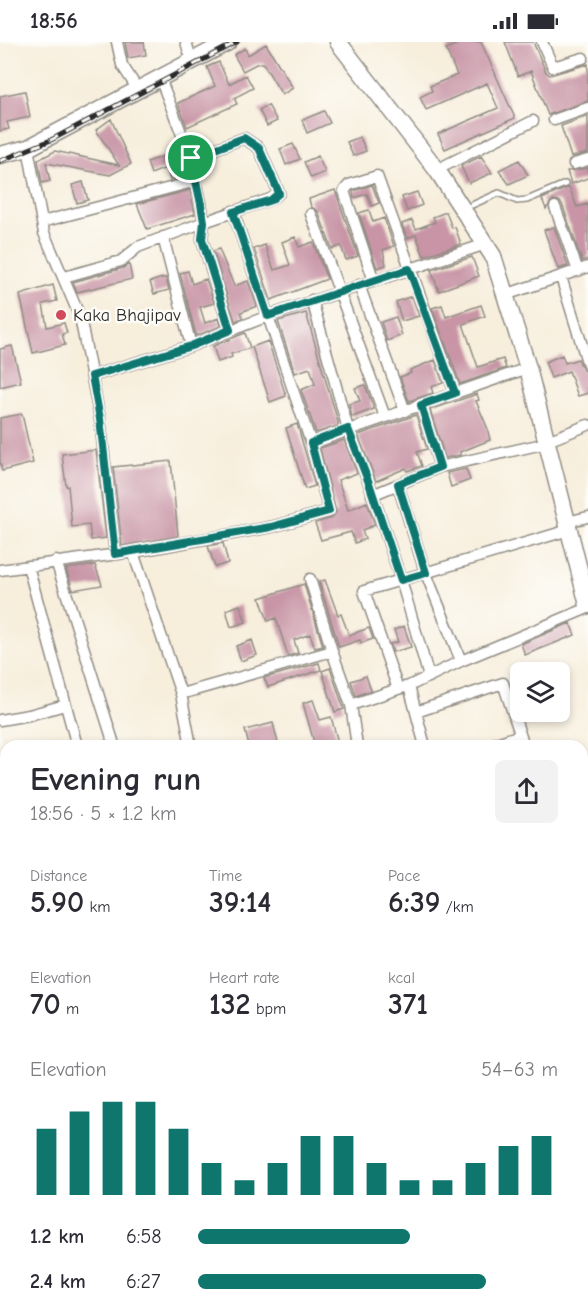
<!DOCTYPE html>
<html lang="en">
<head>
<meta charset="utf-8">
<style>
	:root { --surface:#fff; --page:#f2f2f3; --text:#2b2b33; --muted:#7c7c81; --accent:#0f766e }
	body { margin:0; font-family:"Comic Neue",sans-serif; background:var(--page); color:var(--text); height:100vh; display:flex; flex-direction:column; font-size:22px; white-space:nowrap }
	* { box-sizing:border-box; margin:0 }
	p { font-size:20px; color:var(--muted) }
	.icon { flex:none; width:33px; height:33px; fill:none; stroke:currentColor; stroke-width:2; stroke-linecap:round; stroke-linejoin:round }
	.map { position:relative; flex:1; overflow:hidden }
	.sheet { position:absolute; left:0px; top:698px; width:588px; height:578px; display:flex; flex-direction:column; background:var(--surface); border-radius:18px 18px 0 0; box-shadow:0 3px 9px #0003 }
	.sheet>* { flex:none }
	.buttons { position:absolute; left:510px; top:620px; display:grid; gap:12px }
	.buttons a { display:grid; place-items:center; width:60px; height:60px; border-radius:9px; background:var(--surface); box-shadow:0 3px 9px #0003; font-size:30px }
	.pin { position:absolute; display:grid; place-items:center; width:51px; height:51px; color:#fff; margin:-26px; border:3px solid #fff; border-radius:50%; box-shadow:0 2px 6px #0007 }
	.round { display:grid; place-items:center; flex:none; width:63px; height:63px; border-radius:9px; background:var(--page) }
	.overview { display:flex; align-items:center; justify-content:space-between; height:102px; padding:0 30px }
	h1 { font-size:33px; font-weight:800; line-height:45px }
	.stats { display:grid; grid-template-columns:repeat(3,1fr); gap:9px; height:102px; padding:6px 30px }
	.stats div { display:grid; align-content:center }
	.stats b { font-size:30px; font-weight:800 }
	.stats small { font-size:16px; font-weight:400 }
	.stats p { font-size:16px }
	.chart { height:168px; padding:12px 30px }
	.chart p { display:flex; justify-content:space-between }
	.chart svg { width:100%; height:108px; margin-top:6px; stroke:var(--accent); stroke-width:6 }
	ul { padding:0 30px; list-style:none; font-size:20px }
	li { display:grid; grid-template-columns:96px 72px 1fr; align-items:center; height:45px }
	li i { height:15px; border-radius:8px; background:var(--accent) }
	.status { display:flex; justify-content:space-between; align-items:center; height:42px; padding:0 30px; background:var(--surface); direction:ltr }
	.status svg { height:16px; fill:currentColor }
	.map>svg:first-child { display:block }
	.building { fill:#c894a6 }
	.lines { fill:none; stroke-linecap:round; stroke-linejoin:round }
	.lane-casing { stroke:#918c84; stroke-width:8 }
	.street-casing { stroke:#918c84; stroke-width:13 }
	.secondary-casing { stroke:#918c84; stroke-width:19 }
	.lane { stroke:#fff; stroke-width:5 }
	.street { stroke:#fff; stroke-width:10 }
	.secondary { stroke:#fff; stroke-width:16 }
	.rail-casing { stroke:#2b2b2b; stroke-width:5 }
	.rail { stroke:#fdfcf7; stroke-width:3; stroke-dasharray:9; stroke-linecap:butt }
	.route-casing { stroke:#fff; stroke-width:12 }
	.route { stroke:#0f766e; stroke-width:8 }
	.poi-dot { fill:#d1495b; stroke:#fdfcf7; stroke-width:2 }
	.labels { text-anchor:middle; stroke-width:5; stroke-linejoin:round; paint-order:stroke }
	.poi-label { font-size:18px; fill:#2b2b2b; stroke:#fdfcf7; text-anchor:start }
</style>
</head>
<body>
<div class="status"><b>18:56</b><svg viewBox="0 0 49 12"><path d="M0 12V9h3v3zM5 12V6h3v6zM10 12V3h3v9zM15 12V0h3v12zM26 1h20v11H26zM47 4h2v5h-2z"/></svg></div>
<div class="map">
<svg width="588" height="1274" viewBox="0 0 588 1274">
	<rect width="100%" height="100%" fill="#fdfcf7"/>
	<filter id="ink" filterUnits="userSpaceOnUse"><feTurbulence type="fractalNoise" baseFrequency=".0167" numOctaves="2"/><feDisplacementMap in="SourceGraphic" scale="12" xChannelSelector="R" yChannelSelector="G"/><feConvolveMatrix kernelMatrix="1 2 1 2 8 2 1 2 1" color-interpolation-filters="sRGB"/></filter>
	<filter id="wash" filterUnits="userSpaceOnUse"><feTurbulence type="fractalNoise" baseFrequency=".008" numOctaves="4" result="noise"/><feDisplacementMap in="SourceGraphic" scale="24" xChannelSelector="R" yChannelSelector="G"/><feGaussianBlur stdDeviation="1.35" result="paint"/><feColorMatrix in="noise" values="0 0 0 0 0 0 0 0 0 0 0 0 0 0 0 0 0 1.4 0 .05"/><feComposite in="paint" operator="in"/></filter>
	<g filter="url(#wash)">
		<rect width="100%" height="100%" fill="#f7eedc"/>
		<g id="blocks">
			<path class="building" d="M125 0H144L146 13 128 16Z
				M462 0H481L515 76 445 107 438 92 498 66 487 41 426 68 420 55 432 49 430 44 457 33 446 7Z
				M505 0H533L546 30 550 33 588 22V59L548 73 531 29 518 34Z
				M266 2 293 46 282 53 263 21 256 22 243 29 234 13 245 6 248 13Z
				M219 20 229 42 246 33 253 46 234 56 237 62 187 85 178 61 215 44 207 25Z
				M25 49 30 75 7 80 9 87 0 89V54Z
				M268 63 277 79 267 84 259 68Z
				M324 69 330 81 307 91 302 78Z
				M588 74V111L571 115 561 84Z
				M111 77 131 122 110 133 46 121 50 139 42 141 38 118 55 109 119 123 96 88Z
				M360 95 366 109 353 114 347 100Z
				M293 102 300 117 286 123 280 107Z
				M176 110 184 134 170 138 166 126 151 132 147 120Z
				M318 114 325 130 311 136 304 120Z
				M481 114 492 131 469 141 461 124Z
				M519 118 528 133 509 142 499 128Z
				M588 126V136L571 142 567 129Z
				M83 140 88 158 77 161 72 143Z
				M372 143 379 161 372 164 367 152 354 156 353 149Z
				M569 145 577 165 588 162V217L582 219 562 162 559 159 553 158 546 167 542 157Z
				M190 148 195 172 147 187 137 162Z
				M335 148 358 214 346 218 341 204 332 207 318 169 311 165 309 157Z
				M417 150 422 163 407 169 402 155Z
				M369 168 373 180 384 176 394 204 383 208 386 223 377 226 359 171Z
				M446 170 452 186 455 185 461 202 424 214 416 193 407 196 402 182 412 178 416 187 435 180 433 175Z
				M554 185 568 224 558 227 544 188Z
				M295 195 299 205 313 200 327 237 271 258 254 207 265 203 274 228 290 223 282 200Z
				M219 207 234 244 248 239 257 264 241 270 243 276 235 279 213 209Z
				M472 215 479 234 439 249 431 228Z
				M129 222 132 237 77 250 73 240 123 226Z
				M188 229 192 242 206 237 214 261 200 265 205 281 219 276 221 284 196 294 180 231Z
				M162 236H166L169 248 154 252 150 240Z
				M53 243 57 259 43 262 47 285 64 281 67 291 62 292 65 303 33 311 20 253Z
				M412 254 419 274 402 279 396 260Z
				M442 263 446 275 481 263 485 274 463 282 478 325 503 317 506 326 460 342 432 266Z
				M306 271 338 380V384L316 391 301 348 315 342 310 326 295 331 278 279Z
				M396 275 402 293 387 299 381 280Z
				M245 291 250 306 231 312 232 315 218 320 213 304Z
				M268 299 286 354 270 360 252 305Z
				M12 304 21 340 0 345V307Z
				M562 313 565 321 578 317 583 328 588 330V351L578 354 569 329 551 336 545 320Z
				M435 318 443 341 431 345 433 351 409 359 400 335 411 331 410 328Z
				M365 343 374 367 352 375 349 362 360 359 355 346Z
				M477 352 479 358 476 359 487 385 490 398 460 410 461 413 445 416 430 368Z
				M22 372 33 421 2 429 0 421V376Z
				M416 373 427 407 417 410 422 424 407 429 406 426 376 439 358 393Z
				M297 382 315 444 305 447 286 386Z
				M344 398 357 431 338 438 348 468 367 460 375 483 362 488 365 497 355 501 351 490 321 498 315 481 332 476 336 470 320 406Z
				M96 408 106 496 91 498 89 483 72 485 68 444H66L62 412Z
				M171 419 178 494 122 504 113 425Z
				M466 427 470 438 451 445 447 431Z
				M223 501 228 521 215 525 208 504Z
				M95 523 102 543 73 548 66 527Z
				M325 538 338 573 341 572 349 593 369 586 373 597 361 601 360 598 339 605 319 540Z
				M304 542 323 604 315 606 310 592 294 598 298 611 288 614 276 576 268 579 260 556Z
				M240 563 246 580 231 585 226 568Z
				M570 581 575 593 525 613 521 602Z
				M404 584 411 605 393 610 390 602 398 600 394 588Z
				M252 598 257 613 241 619 236 604Z
				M319 621 321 628 268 645 264 636Z
				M330 626 344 667 335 670 322 629Z
				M366 634 371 648 356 654 351 639Z
				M313 658 320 678 331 675 339 704H315L303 661Z
				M273 681 278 701 267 704H249L245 688Z"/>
		</g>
	</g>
	<g filter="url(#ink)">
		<use href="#blocks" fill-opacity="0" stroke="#918c84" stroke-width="1.5"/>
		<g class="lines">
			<g class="lane-casing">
				<path id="lane" d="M472 163 499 151 517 159 527 158 565 142"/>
			</g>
			<g class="street-casing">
				<path id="street" d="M117 0 122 23 133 40
					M186 0 189 10
					M542 0 553 25 583 16
					M160 36 191 116 201 161 204 180 202 197 230 288
					M554 78 588 66
					M28 106 44 191 80 275 100 377 115 512
					M574 122 588 118
					M446 123 533 79
					M555 165 578 229
					M311 172 385 375
					M42 180 196 139
					M163 195 191 304
					M486 202 268 274 311 401 528 326
					M64 235 121 219 138 205 204 180 271 157 279 151 259 106 244 96 191 116
					M561 235 588 323
					M374 239 344 149 349 143 377 134 455 351
					M359 243 405 369
					M514 250 588 225
					M312 258 348 387 369 441 401 538 429 635
					M92 334 191 304 268 274 233 169
					M421 363 440 425
					M555 396 588 383
					M398 443 425 529 461 619
					M372 453 440 425 547 401
					M575 478 588 475
					M133 510 271 485 329 469 311 401
					M56 519 113 699
					M28 524 77 704
					M0 528 133 510 181 652
					M310 537 332 609 351 663 398 647
					M409 644 398 647 364 549 569 488
					M351 663 357 704
					M416 670 503 641 524 704
					M0 678 29 673 65 663
					M191 704 181 652 332 609
					M425 704 409 644 461 619 588 566
					M488 704 520 693
					M582 777 588 776
					M0 782 6 780
					M9 1274 73 1269"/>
			</g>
			<g class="secondary-casing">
				<path id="secondary" d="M338 0 437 128 493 214 528 326 588 563
					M0 113 28 106 228 0
					M582 918 588 916
					M0 1049 6 1048
					M582 1225 588 1203
					M582 1252 588 1234
					M574 1274 576 1269"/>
			</g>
			<use href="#lane" class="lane"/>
			<use href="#street" class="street"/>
			<use href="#secondary" class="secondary"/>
			<g class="rail-casing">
				<path id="rail" d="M0 119 51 98 237 0"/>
			</g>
			<use href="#rail" class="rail"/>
		</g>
	</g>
	<g class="lines" filter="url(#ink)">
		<g class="route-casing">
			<path id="route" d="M244 96 259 106 279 151 271 158 233 170 268 274 409 227 455 351 421 363 440 425 398 442 426 531 401 538 369 441 348 387 311 401 329 469 271 485 115 512 100 377 92 334 191 304 230 288 202 197 204 180 201 162 191 116Z"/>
		</g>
		<use href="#route" class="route"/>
	</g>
	<circle class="poi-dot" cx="61" cy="273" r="6"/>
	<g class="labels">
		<g class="poi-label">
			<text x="73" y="279">Kaka Bhajipav</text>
		</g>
	</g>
</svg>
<div class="buttons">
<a><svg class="icon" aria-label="layers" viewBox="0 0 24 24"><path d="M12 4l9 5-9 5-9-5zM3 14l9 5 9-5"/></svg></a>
</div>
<div class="pin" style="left:191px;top:116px;background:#1e9e55"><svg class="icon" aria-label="arrive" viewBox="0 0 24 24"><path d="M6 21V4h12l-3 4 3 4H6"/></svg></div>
<section class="sheet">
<div class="overview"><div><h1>Evening run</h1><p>18:56 · 5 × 1.2 km</p></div><a class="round"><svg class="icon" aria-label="share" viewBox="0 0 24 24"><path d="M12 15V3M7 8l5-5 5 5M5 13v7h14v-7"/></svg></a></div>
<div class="stats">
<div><p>Distance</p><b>5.90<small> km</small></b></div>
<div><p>Time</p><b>39:14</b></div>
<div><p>Pace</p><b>6:39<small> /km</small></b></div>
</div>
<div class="stats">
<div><p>Elevation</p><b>70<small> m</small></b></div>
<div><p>Heart rate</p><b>132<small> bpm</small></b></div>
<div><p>kcal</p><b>371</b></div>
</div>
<div class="chart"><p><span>Elevation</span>54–63 m</p>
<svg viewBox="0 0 160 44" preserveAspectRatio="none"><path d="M5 44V17M15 44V10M25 44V6M35 44V6M45 44V17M55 44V31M65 44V38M75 44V31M85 44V20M95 44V20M105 44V31M115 44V38M125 44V38M135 44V31M145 44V24M155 44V20"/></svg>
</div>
<ul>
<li><b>1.2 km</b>6:58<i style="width:59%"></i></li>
<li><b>2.4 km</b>6:27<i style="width:80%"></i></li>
</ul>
</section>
</div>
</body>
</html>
